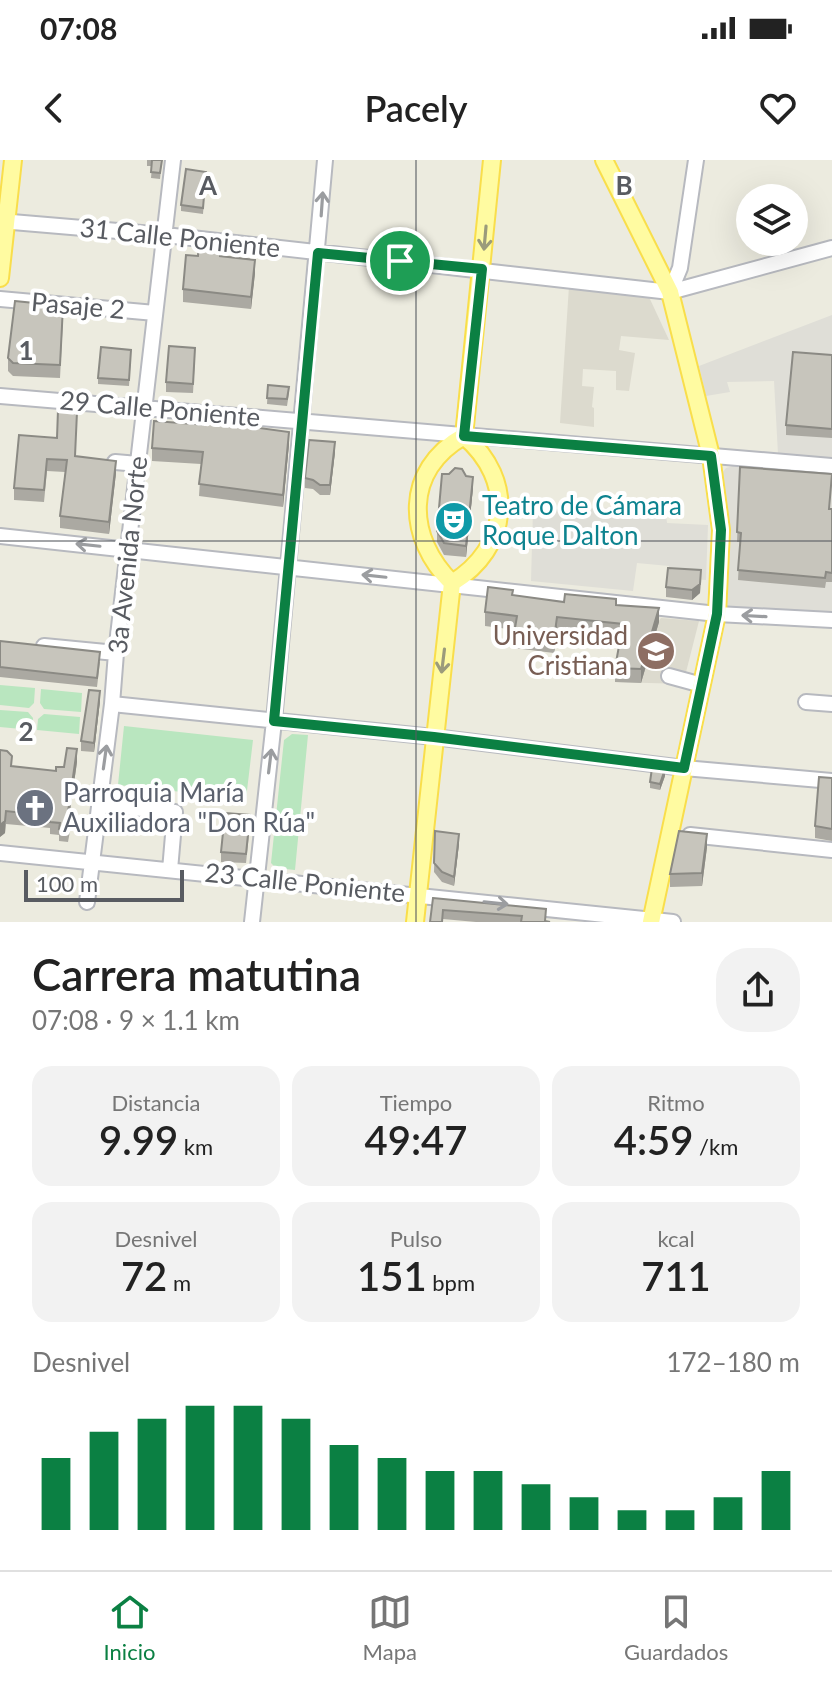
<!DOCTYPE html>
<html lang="es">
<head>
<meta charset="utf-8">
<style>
	:root { --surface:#fff; --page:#f2f2f2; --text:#222; --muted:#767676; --line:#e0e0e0; --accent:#0b8043 }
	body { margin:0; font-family:Lato,sans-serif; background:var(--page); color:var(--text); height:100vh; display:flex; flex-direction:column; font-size:30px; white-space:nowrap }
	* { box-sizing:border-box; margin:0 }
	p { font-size:26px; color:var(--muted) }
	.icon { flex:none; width:44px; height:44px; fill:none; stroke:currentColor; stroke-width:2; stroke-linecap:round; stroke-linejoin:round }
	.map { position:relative; height:762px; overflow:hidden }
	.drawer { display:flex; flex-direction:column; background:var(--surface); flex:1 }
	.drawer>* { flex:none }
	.buttons { position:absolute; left:736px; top:24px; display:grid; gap:16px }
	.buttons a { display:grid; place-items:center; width:72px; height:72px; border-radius:50%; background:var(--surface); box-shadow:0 8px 32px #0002; font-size:40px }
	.scale { position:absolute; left:24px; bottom:20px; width:160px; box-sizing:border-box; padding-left:8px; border:4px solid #585b61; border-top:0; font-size:22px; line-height:28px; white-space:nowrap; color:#585b61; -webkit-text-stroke:6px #fff; paint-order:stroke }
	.pin { position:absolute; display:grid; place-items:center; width:68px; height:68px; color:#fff; margin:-34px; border:4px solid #fff; border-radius:50%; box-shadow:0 2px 8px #0007 }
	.round { display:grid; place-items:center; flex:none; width:84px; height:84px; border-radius:32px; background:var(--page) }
	.summary { display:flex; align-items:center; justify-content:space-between; height:136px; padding:0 32px }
	h1 { font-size:44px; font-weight:600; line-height:60px }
	.stats { display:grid; grid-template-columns:repeat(3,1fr); gap:12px; height:136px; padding:8px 32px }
	.stats div { display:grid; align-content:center; border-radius:20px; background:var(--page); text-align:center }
	.stats b { font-size:40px; font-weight:600 }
	.stats small { font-size:22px; font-weight:400 }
	.stats p { font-size:22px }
	.chart { height:224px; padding:16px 32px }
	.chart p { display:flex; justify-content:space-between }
	.chart svg { width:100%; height:144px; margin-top:8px; stroke:var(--accent); stroke-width:6 }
	.status { display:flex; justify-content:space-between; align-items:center; height:56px; padding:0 40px; background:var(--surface); direction:ltr }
	.status svg { height:22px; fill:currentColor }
	header { display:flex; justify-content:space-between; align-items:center; height:104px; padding:0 32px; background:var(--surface); font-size:36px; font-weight:600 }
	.menu { display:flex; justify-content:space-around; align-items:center; height:112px; border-top:2px solid var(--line); background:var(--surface); font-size:22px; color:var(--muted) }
	.menu a { display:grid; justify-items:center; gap:4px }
	.menu .current { color:var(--accent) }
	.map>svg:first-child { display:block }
	.industrial { fill:#dfded7 }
	.education { fill:#dcdace }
	.green { fill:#b9e6bf }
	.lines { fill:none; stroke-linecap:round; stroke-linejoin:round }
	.minor-casing { stroke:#b7b9bf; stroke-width:18 }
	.major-casing { stroke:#f9de4b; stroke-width:20 }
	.minor { stroke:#fff; stroke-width:14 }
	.major { stroke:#fffba1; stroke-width:16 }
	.wall { fill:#aba9a2 }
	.shaded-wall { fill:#8b8a84 }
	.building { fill:#c7c5bc; stroke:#8b8a84; stroke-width:2 }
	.oneway { stroke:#9b9da0 }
	.oneway2 { stroke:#9b9b7b }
	.route-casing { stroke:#fff; stroke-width:16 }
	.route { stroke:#0b8043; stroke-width:10 }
	.grid { fill:none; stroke:#585b61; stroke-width:2; stroke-opacity:0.55 }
	.labels { text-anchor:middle; stroke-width:8; stroke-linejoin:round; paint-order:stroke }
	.street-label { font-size:26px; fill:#585b61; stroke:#fff }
	.culture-label { font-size:26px; fill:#0d838f; stroke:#fff; text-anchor:start }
	.education-label { font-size:26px; fill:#785e54; stroke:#fff; text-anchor:end }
	.worship-label { font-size:26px; fill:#5b616d; stroke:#fff; text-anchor:start }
	.grid-label { font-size:26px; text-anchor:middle; font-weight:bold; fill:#585b61; stroke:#fff; stroke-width:8; stroke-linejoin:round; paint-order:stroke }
</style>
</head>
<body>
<div class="status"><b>07:08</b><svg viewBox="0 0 49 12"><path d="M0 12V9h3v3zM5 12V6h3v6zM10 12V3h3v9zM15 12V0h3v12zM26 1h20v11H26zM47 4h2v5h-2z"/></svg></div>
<header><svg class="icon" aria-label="back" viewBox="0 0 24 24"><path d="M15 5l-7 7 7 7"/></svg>Pacely<svg class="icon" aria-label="heart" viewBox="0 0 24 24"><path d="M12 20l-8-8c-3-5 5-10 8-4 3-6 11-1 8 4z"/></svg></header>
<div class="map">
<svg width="832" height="762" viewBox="0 0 832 762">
	<rect width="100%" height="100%" fill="#ecebdf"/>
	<path class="industrial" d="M832 155V299L778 294 774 221 727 222 730 232 706 236 699 206Z
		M733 306 832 312V457L723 449 725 364 722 313 726 308Z
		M665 346 667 363 708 365 706 420 668 418 669 406 637 403 633 431 531 421 533 350Z"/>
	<path class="education" d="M569 126 643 134 649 137 669 180 621 176 619 190 635 193 629 231 616 230V211L583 209 582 226 594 227 592 247 594 248V267L560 263Z
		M661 458 699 461 683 524 615 522 626 459 658 462Z"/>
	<path class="green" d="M0 525 35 528 34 543 29 548 0 545Z
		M41 529 82 533 81 552 44 549 40 543Z
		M0 550 28 552 33 558 32 570 0 567Z
		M44 554 80 557 79 574 37 570 38 559Z
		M124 566 253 580 246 639 118 625Z
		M292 574 308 575 295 710 276 708 271 703 284 580Z"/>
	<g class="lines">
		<g class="minor-casing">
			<path id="minor" d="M0 61 165 75 670 132 832 88
				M670 132 680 108 696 0
				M0 139 155 153
				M0 236 832 306
				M115 302 138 304
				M0 376 717 454 832 460
				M44 486 116 493
				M669 516 702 525
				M806 542 832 544
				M112 544 434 577 684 608 832 621
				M99 645 175 652 170 710
				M690 675 832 690
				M0 693 673 762
				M87 742 112 544 116 493 173 0
				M252 762 274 561 325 0"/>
		</g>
		<g class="major-casing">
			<path id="major" d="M604 0 670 132 711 296 721 370 717 454 651 762
				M0 118 13 0
				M464 276 492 0
				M452 423C510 388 516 320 464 276
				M452 423C406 378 403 310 464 276
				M415 762 452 423"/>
		</g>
		<use href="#minor" class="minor"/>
		<use href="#major" class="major"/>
	</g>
	<path class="wall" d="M147 0H162L160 19 151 18 152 6H147Z
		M206 12 203 54 181 51V45Z
		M198 96H221L255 113 251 149 183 142V129Z
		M63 159 60 218 13 216 8 211V198Z
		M832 195V278L786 275V265Z
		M131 196 129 226 98 224V218Z
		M195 198 193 233 166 232V222Z
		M268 225 289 233 287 246 267 244Z
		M57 278 75 296 116 313 109 374 60 368V356L65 312 47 311 44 342 14 340V328Z
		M289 284 283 347 199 336 201 304 152 301V288Z
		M335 292 330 335H320L313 329 305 328V318Z
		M740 307 832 349V422H826L825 428 738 420 740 382H737Z
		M473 328 466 397 444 395 437 382V371Z
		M701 420 700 433 692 440 666 437V427Z
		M513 435 564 442 616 445 659 462 641 523 615 522V508L621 478 557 471 554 493 514 488 515 470 485 466V452Z
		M0 481 100 502 97 527 0 517Z
		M100 541 94 592 81 591V581Z
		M77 602 69 659 70 671 68 682 59 681V675L50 674V668L6 664 5 673 0 677 12 606 56 611Z
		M665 616 660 630 650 628V622Z
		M832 618V681L815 678V666Z
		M250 665 246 703 221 702V692Z
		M435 671 459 684 454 726 442 722 434 712Z
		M707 687 702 726 670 727V714Z
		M433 738 545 761 550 762H476L443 759V762H430Z"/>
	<path class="shaded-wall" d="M255 100V113L251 149V137Z
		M289 272V284L283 347V335Z
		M335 282V292L330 335V325Z
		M116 301V313L109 374V362Z
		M473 317V328L466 397V386Z
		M701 410 700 433 692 440V430Z
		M659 448V462L641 523V509Z
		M557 457V471L554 493V479Z
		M100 531V541L94 592V583Z
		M77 589V602L67 671V659Z
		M665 609V616L660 630V624Z
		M6 651 5 673 0 677V665Z
		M459 674V684L454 726V717Z
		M707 674V687L702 726V713Z"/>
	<path class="building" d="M152 0H162L160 13 151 12Z
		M186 9 206 12 203 48 181 45Z
		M199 82 221 85 220 96 255 100 251 137 183 129 186 95 198 96Z
		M15 141 63 146 60 205 13 203 8 198Z
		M169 186 195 188 193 224 166 222Z
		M101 187 131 190 129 220 98 218Z
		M793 192 832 195V269L786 265Z
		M268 225 289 227 287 239 267 238Z
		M58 250 77 252 75 296 116 301 109 362 60 356 67 300 47 299 44 330 14 328 19 275 57 278Z
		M154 261 207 265V261L289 272 283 335 199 324 203 292 152 288Z
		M309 280 335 282 330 325H320L313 320 305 318Z
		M740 307 832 314 829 349H832V413L826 412 825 418 738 410 741 373 737 372Z
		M455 308 462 309 466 316 473 317 466 386 444 383 437 371 442 314H449Z
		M668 408 701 410 700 424 692 430 666 427Z
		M488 427 513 430 512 435 564 442 565 434 616 439V445L659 448 641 509 615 508 623 464 557 457 554 479 514 474 517 456 485 452Z
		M0 481 100 492 97 518 0 507Z
		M89 530 100 531 94 583 81 581Z
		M67 588 77 589 67 659H70L68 670 59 669 60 663 50 662V656L6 651 5 661 0 665V590L7 591 12 596 11 606 56 611V607H64Z
		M652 608 665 609 660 624 650 622Z
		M819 617 832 618V669L815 666Z
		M225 653 250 655 246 694 221 692Z
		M435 671 459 674 454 717 442 712 434 703Z
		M679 671 707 674 702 713 670 714Z
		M433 738 546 749 545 761 550 762H521L522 756 443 750 442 762H430Z"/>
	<defs><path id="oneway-shaft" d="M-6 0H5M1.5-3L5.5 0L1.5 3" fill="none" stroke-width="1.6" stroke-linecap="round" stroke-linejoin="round" transform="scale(2)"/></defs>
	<g class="oneway">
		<use href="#oneway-shaft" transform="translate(322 44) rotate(-86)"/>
		<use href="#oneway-shaft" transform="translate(88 385) rotate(-174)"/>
		<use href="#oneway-shaft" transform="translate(374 416) rotate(-174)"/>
		<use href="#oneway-shaft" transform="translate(754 456) rotate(-177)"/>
		<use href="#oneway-shaft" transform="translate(105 597) rotate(-82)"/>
		<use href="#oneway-shaft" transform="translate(270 601) rotate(-83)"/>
		<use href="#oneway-shaft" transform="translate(496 743) rotate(6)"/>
	</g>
	<g class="oneway2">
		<use href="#oneway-shaft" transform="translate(485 78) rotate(95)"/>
		<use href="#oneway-shaft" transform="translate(443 501) rotate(97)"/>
	</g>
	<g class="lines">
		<g class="route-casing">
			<path id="route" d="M318 93 482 109 464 276 711 296 721 370 717 454 684 608 434 577 274 561Z"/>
		</g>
		<use href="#route" class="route"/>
	</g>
	<path class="grid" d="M416 0V762M0 381H832"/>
	<defs>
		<g id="theatre-disc" transform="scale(2)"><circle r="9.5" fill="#0f9aa8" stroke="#fff"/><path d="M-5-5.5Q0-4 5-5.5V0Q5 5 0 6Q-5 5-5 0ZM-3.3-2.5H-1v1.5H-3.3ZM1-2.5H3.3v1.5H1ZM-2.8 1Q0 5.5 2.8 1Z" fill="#fff"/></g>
		<g id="university-disc" transform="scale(2)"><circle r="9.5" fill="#8d6e63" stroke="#fff"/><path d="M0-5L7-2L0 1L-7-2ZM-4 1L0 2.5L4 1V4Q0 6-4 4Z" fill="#fff"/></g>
		<g id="church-disc" transform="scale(2)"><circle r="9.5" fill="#6b7280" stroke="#fff"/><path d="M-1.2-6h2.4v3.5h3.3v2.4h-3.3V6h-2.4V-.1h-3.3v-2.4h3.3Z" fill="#fff"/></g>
	</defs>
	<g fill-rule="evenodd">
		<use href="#theatre-disc" x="454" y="361"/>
		<use href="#university-disc" x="656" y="491"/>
		<use href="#church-disc" x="35" y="648"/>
	</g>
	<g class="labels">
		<g class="street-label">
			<text transform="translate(180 78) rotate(6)" y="9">31 Calle Poniente</text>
			<text transform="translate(78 146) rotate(5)" y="9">Pasaje 2</text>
			<text transform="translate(160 249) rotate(5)" y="9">29 Calle Poniente</text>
			<text transform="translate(128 395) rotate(-84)" y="9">3a Avenida Norte</text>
			<text transform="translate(305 723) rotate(6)" y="9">23 Calle Poniente</text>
		</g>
		<g class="culture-label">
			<text x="482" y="355">Teatro de Cámara<tspan x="482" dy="30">Roque Dalton</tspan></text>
		</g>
		<g class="education-label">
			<text x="628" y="485">Universidad<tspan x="628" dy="30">Cristiana</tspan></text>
		</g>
		<g class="worship-label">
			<text x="63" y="642">Parroquia María<tspan x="63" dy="30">Auxiliadora "Don Rúa"</tspan></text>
		</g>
	</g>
	<g class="grid-label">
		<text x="208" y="35">A</text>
		<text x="624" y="35">B</text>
		<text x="26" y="200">1</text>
		<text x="26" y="581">2</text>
	</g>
</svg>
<div class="buttons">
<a><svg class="icon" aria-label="layers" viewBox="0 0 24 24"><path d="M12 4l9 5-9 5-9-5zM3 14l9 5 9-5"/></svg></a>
</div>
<div class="scale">100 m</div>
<div class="pin" style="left:400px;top:101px;background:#1e9e55"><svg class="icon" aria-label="arrive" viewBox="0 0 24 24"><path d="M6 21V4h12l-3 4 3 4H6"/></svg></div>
</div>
<section class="drawer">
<div class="summary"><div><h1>Carrera matutina</h1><p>07:08 · 9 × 1.1 km</p></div><a class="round"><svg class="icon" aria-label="share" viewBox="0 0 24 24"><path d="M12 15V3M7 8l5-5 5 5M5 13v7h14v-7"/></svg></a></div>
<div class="stats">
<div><p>Distancia</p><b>9.99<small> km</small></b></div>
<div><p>Tiempo</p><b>49:47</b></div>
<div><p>Ritmo</p><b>4:59<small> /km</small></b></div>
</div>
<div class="stats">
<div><p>Desnivel</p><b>72<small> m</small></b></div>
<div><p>Pulso</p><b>151<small> bpm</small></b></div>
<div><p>kcal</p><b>711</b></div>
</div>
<div class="chart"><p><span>Desnivel</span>172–180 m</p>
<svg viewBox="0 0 160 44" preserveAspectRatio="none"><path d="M5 44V22M15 44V14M25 44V10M35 44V6M45 44V6M55 44V10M65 44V18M75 44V22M85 44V26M95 44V26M105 44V30M115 44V34M125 44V38M135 44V38M145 44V34M155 44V26"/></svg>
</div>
</section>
<nav class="menu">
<a class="current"><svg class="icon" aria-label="home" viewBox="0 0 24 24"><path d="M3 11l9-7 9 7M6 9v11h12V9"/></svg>Inicio</a>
<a><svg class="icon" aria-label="map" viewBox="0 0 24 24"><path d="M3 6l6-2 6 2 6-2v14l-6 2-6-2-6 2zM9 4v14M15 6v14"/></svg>Mapa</a>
<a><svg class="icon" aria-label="saved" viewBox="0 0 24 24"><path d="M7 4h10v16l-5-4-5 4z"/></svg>Guardados</a>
</nav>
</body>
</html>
